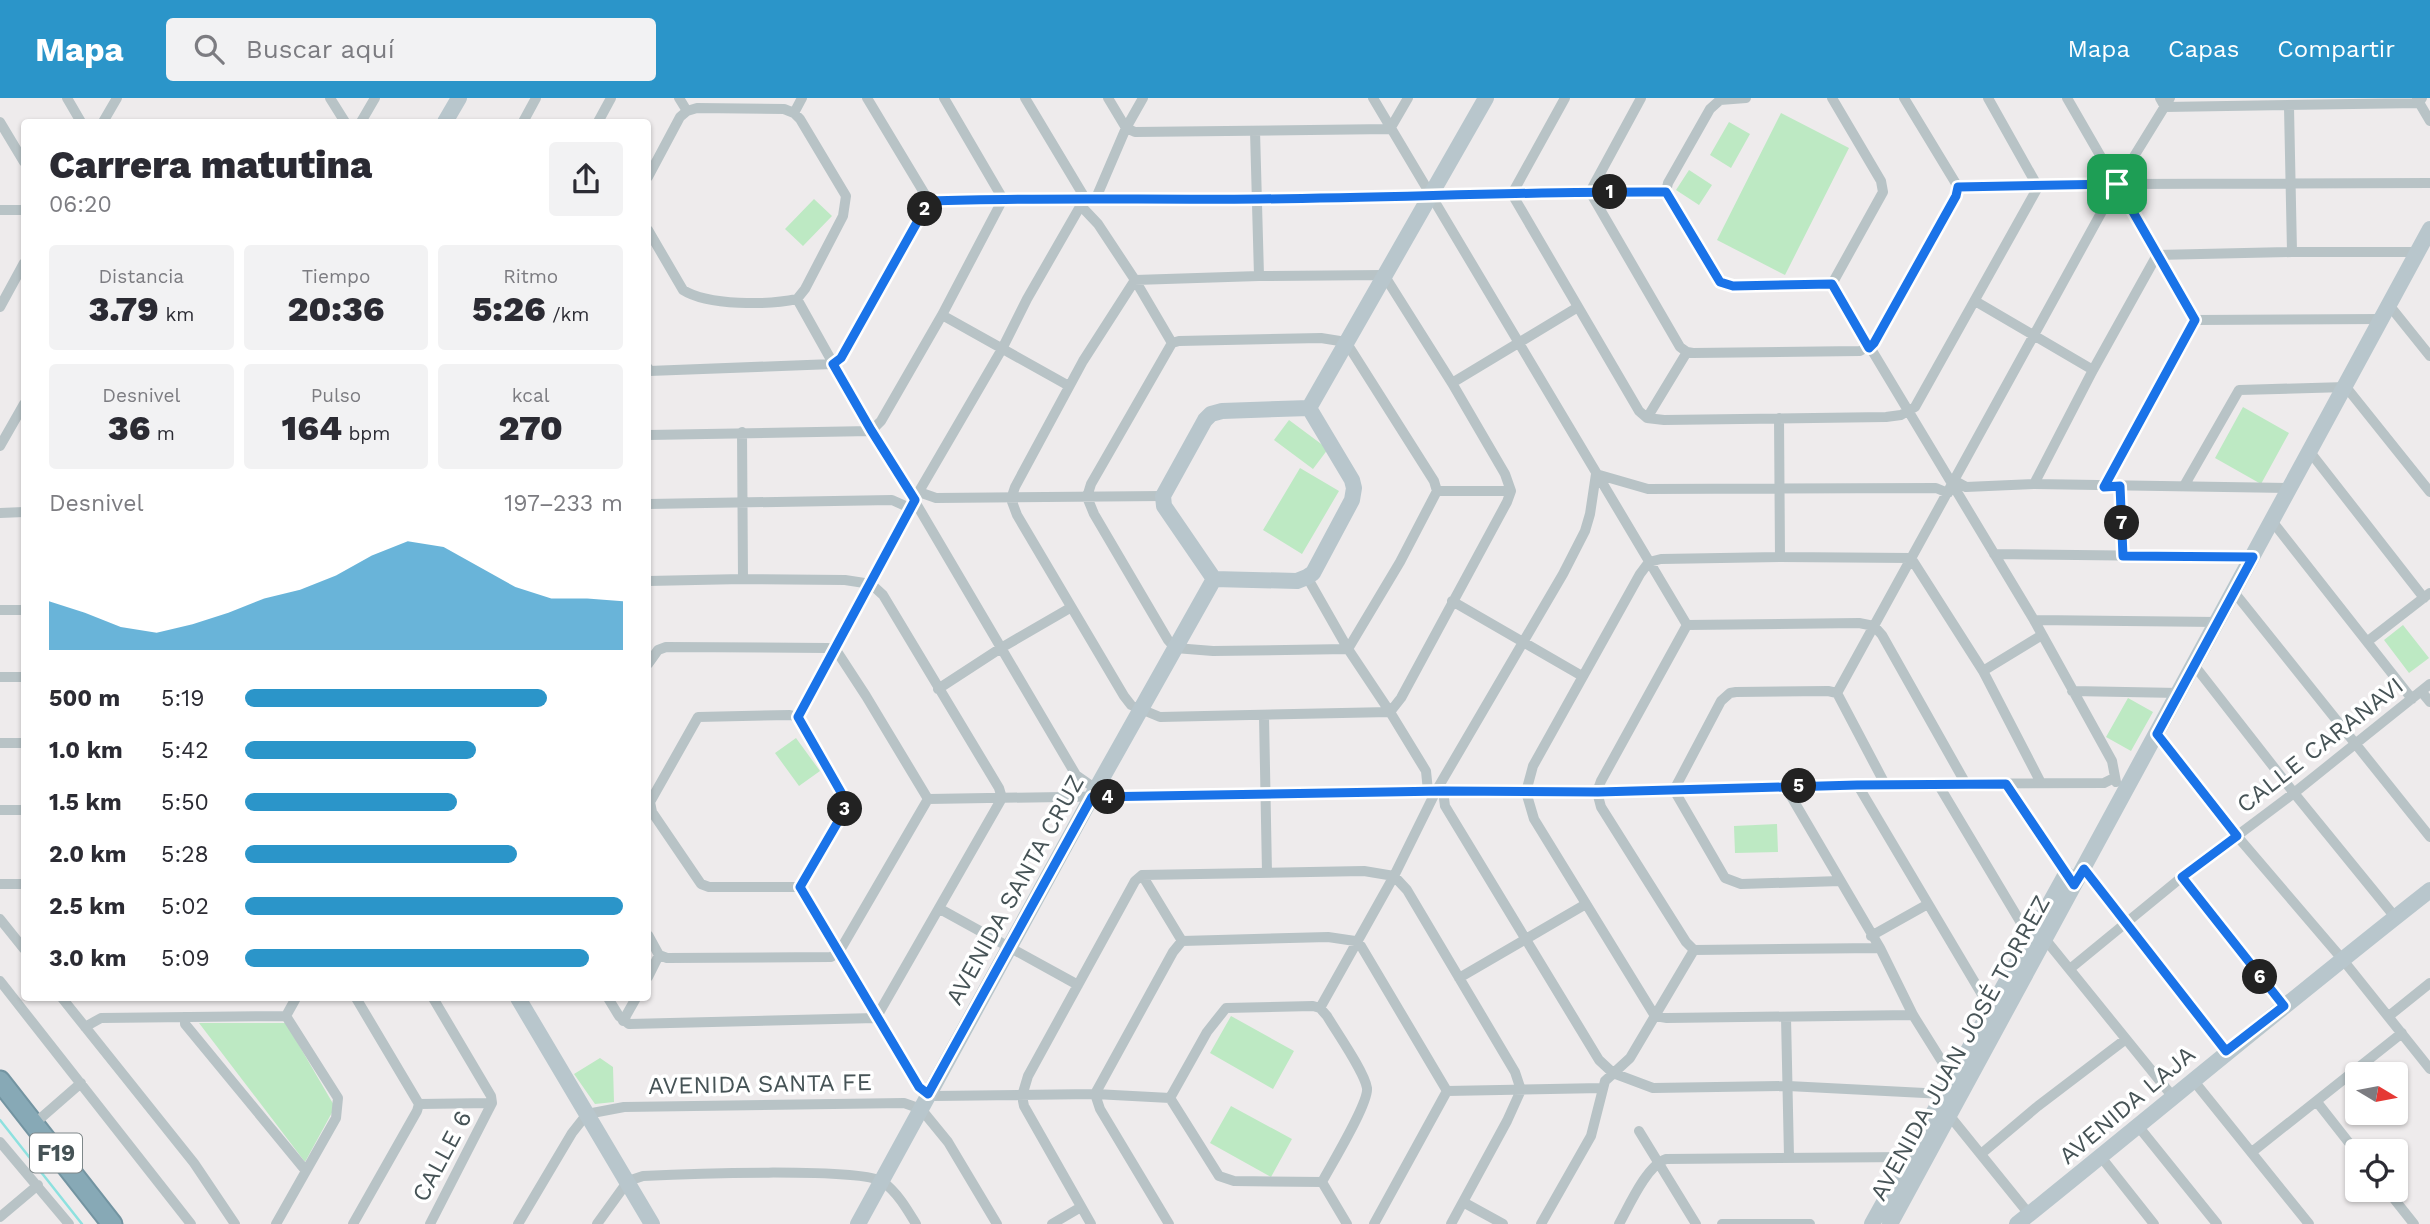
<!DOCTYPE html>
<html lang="es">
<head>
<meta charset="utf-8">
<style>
	:root { --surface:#fff; --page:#f2f2f3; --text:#2b2b33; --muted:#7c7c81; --accent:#2b95c9 }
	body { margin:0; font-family:"Work Sans",sans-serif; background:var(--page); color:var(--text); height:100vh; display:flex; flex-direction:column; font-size:26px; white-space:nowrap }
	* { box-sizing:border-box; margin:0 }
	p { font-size:23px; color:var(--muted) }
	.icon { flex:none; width:38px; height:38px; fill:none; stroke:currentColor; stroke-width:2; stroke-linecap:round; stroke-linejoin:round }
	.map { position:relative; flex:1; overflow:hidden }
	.details { position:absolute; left:21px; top:21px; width:630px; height:882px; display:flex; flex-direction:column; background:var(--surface); border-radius:7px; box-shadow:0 2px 5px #0004 }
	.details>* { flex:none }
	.needle { width:46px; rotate:100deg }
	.buttons { position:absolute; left:2345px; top:964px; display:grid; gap:14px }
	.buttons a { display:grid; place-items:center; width:63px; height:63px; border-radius:7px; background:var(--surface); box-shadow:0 2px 5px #0004; font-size:35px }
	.pin { position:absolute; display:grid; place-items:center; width:60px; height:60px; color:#fff; margin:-30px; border-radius:14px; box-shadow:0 4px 10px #0006 }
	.km { position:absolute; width:35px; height:35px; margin:-18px; border-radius:50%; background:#222; color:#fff; font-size:19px; line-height:35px; text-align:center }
	.round { display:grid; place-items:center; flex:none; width:74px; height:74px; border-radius:7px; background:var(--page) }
	.head { display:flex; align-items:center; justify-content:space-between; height:119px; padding:0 28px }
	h1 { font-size:38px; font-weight:800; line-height:52px }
	.figures { display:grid; grid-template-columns:repeat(3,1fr); gap:10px; height:119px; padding:7px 28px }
	.figures div { display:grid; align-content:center; border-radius:7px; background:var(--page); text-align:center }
	.figures b { font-size:35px; font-weight:800 }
	.figures small { font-size:19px; font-weight:400 }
	.figures p { font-size:19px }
	.chart { height:196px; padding:14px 28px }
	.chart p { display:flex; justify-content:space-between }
	.chart svg { width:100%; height:126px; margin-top:7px; fill:var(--accent); opacity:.7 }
	ul { padding:0 28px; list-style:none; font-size:23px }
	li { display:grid; grid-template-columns:112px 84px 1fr; align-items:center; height:52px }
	li i { height:18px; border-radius:9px; background:var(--accent) }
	header { display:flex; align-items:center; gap:42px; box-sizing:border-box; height:98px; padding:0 35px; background:var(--accent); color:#fff }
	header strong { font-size:33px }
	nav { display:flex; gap:38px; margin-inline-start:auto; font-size:24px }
	.search { width:490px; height:63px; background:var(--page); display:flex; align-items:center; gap:18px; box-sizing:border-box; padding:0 24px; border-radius:7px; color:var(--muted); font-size:26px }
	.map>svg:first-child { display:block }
	.green { fill:#bde9c3 }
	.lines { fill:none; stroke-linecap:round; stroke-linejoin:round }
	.stream { stroke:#8ee1df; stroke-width:2.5 }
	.highway-casing { stroke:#7394a1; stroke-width:23 }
	.street { stroke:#b8c3c6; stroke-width:10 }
	.secondary { stroke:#b8c6cc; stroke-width:16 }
	.highway { stroke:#87a9b6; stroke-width:19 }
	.route-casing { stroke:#fff; stroke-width:14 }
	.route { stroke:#1a73e8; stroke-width:9 }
	.labels { text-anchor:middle; stroke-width:7; stroke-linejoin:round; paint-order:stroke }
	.shield { fill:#fff; stroke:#7e8789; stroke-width:2 }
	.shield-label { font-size:23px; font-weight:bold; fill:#465356 }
	.street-label { font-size:24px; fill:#465356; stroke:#fff }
</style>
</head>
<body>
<header>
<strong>Mapa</strong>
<div class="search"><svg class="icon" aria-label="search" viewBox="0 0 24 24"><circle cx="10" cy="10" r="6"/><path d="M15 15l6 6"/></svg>Buscar aquí</div>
<nav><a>Mapa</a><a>Capas</a><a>Compartir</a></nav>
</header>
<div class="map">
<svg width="2430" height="1126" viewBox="0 0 2430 1126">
	<rect width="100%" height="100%" fill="#eeebec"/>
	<path class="green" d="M1781 15 1849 50 1785 177 1717 142Z
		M1729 24 1750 36 1731 70 1710 57Z
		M1689 72 1712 87 1699 107 1676 92Z
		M814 101 832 118 803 148 785 131Z
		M2243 309 2289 335 2261 386 2215 360Z
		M1289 322 1328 351 1313 371 1274 342Z
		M1300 370 1339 393 1302 456 1263 432Z
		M2403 527 2429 560 2409 575 2384 542Z
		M2128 600 2153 614 2131 653 2106 639Z
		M796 640 820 673 799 688 775 655Z
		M1777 726 1778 754 1735 755 1734 728Z
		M1231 918 1294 953 1273 991 1210 955Z
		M199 925H286L335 1009 305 1064Z
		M600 960 613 969 614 1004 595 1006 574 976Z
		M1231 1008 1292 1041 1271 1079 1210 1045Z"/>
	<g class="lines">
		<path class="stream" d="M0 1022 82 1126"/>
		<g class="highway-casing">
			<path id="highway" d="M0 983 112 1126"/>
		</g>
		<path class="street" d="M67 0 81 24
			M330 0 345 24
			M679 0 687 13
			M867 0 929 103
			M1108 0 1126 30
			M1373 0 1687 527
			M1565 0 1512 96 1639 313 1647 320 1664 322 1886 319 1901 317 1915 309 2038 89 1988 0
			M1641 0 1590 94 1680 249 1687 254 1693 255 1860 253 1874 245 1956 98 1958 89 1904 0
			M1746 0 1720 2 1710 11 1668 85 1666 94 1720 184 1733 188 1832 186
			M1832 0 1881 83 1883 94 1832 186
			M2067 0 2195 222
			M2160 0 2165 9 2419 5 2422 0
			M2417 1 2430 23
			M2289 9 2292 154
			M794 15 802 0
			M0 24 24 64
			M103 24 117 0
			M361 24 375 0
			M523 24 536 0
			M598 24 611 0
			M1126 30 1135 34 1390 31 1408 0
			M1255 33 1259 178
			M648 79 680 19 687 13 697 10 784 11 794 15 800 21 846 98 843 118 805 191 797 201C769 207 708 208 683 192L648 132
			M1958 89 2117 86 2430 85
			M1096 100 1126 30 1143 0
			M929 103C1038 99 1148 102 1258 101 1394 100 1530 93 1666 94
			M1081 108 1098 126 1135 182 1172 245
			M0 112H24
			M1832 186 2034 522 2112 663 2116 684
			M797 201 871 333 914 402 1076 677 1096 691
			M1975 203 2093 272
			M2389 207 2430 258
			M0 209 24 165
			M942 217 1069 288
			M2195 222 2381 221
			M1172 245 1179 243 1321 240 1346 244 1434 383 1437 393 1400 464 1348 551
			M1172 245 1091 386 1087 399 1094 416 1168 542 1175 550 1213 553 1348 551
			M648 270 649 273 833 266 841 260 929 103
			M1452 285 1578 209
			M1647 320 1687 254
			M1779 320 1780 459
			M742 334 743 481
			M648 337 871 333 881 323 942 217 1003 101 944 0
			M0 348 24 306
			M2310 354 2424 500
			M1596 376 1648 391 1936 390 1948 395
			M1955 383 1966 389 2034 386 2289 390
			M2034 386 2093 272 2157 157 2292 154H2417
			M2184 388 2239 292 2346 289 2430 394
			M2104 389 2195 222
			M2120 389 2123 458
			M1437 393H1511
			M919 394 936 400 1163 398
			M648 406 892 402 910 410
			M0 415 24 414
			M2272 423 2412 601
			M1994 456 2253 459
			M1307 479 1348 551 1390 614
			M648 483 743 481 845 482 871 486 883 497 999 690 1002 700 876 920 800 789
			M2234 494 2430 739
			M1452 503 1582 578
			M0 512H24
			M2034 522 2217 524
			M1687 527 1601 683 1597 694 1601 709 1686 844 1694 852 1880 850
			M1687 527 1859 525 1874 528 1882 537 1966 686
			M2368 543 2430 495
			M648 566 658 552 666 549 828 550 836 552 866 598 928 701
			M2194 567 2294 695 2395 819
			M1983 573 2042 537
			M0 579H24
			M938 591 1001 550 1070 510
			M2072 593 2179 595
			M2421 593 2430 604
			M1837 595 2117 86 2170 0
			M1390 614 1160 619 1131 607 1124 598 1017 417 1011 401 1015 389 1083 263 1135 182 1259 178 1384 177 1452 285 1505 376 1511 393 1507 404 1401 600 1390 614 1426 673 1428 693
			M790 617 798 619 804 627 846 703V710L800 789H709L701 786 652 714 650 704 698 619Z
			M1264 618 1267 775
			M798 619 914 402 1002 251 1027 201 1085 100 1025 0
			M2157 636 2237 738 2343 862 2430 971
			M0 645H24
			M1857 686 1990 910
			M1938 686 2030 840
			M2006 686 2069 779
			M1785 688 1880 850 1913 917 1953 981
			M1443 693 1445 708 1599 962 1613 975 1653 990 1788 988 1944 996
			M928 701 1443 693 1597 694 1857 686 2104 685 2114 680
			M0 712H24
			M2083 771 2226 953
			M1142 777 1182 843
			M2182 779 2284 908
			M1840 783 1741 786 1725 780 1674 692 1721 603 1730 595 1736 594 1828 593 1837 595 1885 686
			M0 786H24
			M940 811 1078 887
			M0 821 24 851
			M648 837 659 857 667 860 831 859 839 854 928 701
			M1871 838 1928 806
			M2045 841 2173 999
			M2071 870 2182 779 2294 695 2430 586
			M648 879 659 857
			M1459 880 1586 806
			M0 883 191 1126
			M62 900 194 1065 235 1126
			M608 900 619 918 629 926 876 920 919 988 928 997 934 998 1095 996 1170 1000
			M1313 908 1320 910 1327 918C1337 935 1364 973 1367 990 1369 1005 1331 1067 1322 1084L1234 1083 1219 1078 1170 1000 1207 934 1226 910Z
			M1320 910 1394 778 1436 693 1563 476 1585 433 1590 416 1596 376
			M1913 917 1667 920 1655 918 1534 721 1526 694 1533 668 1640 476 1649 464 1661 461 1780 459 1911 460 1983 573 2041 685
			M286 918 296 900
			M2389 918 2430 885
			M185 919V926L306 1073
			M1786 919 1789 1059
			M623 923 636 900
			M85 929 101 920 286 918 338 1000 336 1020 276 1126
			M2193 982 2309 1126
			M1447 993 1602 990
			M2317 1004 2357 1055
			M419 1006 492 1005
			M1949 1017 2029 1116
			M34 1026 81 985
			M2138 1028 2217 1126
			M1639 1033 1696 1126
			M0 1044 69 1126
			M2252 1054 2402 935
			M1981 1056 2038 1008 2126 941
			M2101 1059 2154 1126
			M1322 1084 1347 1126
			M2387 1092 2414 1126
			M1463 1104 1503 1126
			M0 1119 38 1087
			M353 1126 417 1013 419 1006 356 900
			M430 1126 492 1005 491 998 433 900
			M518 1126 572 1035 587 1016 624 1009 904 1005 921 1011 948 1044 997 1126
			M597 1126 628 1083 643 1078C680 1076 860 1069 883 1084 897 1094 907 1111 916 1126
			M1052 1126 1081 1109
			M1091 1126 1024 1008 1022 998 1028 978 1135 783 1142 777 1364 773 1394 778 1407 792 1515 974 1521 992 1507 1023 1451 1126
			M1169 1126 1100 1011 1095 996 1173 854 1182 843 1328 839 1355 843 1361 848 1447 993 1374 1126
			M1541 1126 1591 1038 1605 983 1630 960 1694 852
			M1619 1126C1629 1108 1647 1067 1666 1061L1909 1059
			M1722 1126H1810"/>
		<path class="secondary" d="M445 24 459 0
			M1309 310 1352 382 1354 390 1352 402 1313 475 1307 479 1297 483 1214 481 1164 408 1163 398 1205 322 1211 316 1222 313Z
			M1309 310 1486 0
			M518 900 652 1126
			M858 1126 1096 691 1214 481
			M1872 1126 2066 776
			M1890 1126 2430 131
			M2017 1126C2155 1015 2291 901 2430 792"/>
		<use href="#highway" class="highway"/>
	</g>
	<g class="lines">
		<g class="route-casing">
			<path id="route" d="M2117 86 2195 222 2104 389 2120 388 2123 458 2253 459 2157 636 2237 738 2182 779 2284 908 2226 953 2084 771 2074 787 2006 686 1857 687 1598 694 1443 693 1092 699 928 996 919 989 800 789 846 710V703L798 619 915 402 871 332 833 266 841 260 929 103C1038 99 1148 102 1258 101 1394 100 1530 93 1666 94L1720 184 1733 188 1832 186 1869 250 1874 245 1956 98 1958 89Z"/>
		</g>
		<use href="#route" class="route"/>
	</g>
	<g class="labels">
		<rect class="shield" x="30" y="1035.5" width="52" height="39" rx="5"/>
		<g class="shield-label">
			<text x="56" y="1063">F19</text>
		</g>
		<g class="street-label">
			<text transform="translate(2320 647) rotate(-38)" y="8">CALLE CARANAVI</text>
			<text transform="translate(1015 792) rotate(-61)" y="8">AVENIDA SANTA CRUZ</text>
			<text transform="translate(1960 950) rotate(-61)" y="8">AVENIDA JUAN JOSÉ TORREZ</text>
			<text transform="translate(760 986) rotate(-1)" y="8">AVENIDA SANTA FE</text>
			<text transform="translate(2127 1007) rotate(-40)" y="8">AVENIDA LAJA</text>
			<text transform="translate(442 1058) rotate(-62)" y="8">CALLE 6</text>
		</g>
	</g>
</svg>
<div class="buttons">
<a><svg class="needle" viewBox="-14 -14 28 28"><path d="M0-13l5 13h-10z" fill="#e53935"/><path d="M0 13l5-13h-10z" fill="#7c7c81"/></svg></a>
<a><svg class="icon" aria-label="locate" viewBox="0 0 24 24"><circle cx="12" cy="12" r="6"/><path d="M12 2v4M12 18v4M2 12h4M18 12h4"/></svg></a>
</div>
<div class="pin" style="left:2117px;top:86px;background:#1e9e55"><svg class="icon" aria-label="arrive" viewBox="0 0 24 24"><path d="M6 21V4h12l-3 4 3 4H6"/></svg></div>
<b class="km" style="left:1610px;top:94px">1</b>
<b class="km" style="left:925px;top:111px">2</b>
<b class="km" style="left:845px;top:711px">3</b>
<b class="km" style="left:1108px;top:699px">4</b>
<b class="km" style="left:1799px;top:688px">5</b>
<b class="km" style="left:2260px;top:879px">6</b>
<b class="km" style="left:2122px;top:425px">7</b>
<section class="details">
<div class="head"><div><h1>Carrera matutina</h1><p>06:20</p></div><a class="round"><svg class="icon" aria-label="share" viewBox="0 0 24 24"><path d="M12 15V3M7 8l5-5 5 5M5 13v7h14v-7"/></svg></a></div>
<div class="figures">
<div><p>Distancia</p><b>3.79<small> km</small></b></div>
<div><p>Tiempo</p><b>20:36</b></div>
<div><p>Ritmo</p><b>5:26<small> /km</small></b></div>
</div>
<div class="figures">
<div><p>Desnivel</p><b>36<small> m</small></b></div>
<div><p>Pulso</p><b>164<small> bpm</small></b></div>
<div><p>kcal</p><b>270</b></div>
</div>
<div class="chart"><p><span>Desnivel</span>197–233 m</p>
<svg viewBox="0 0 160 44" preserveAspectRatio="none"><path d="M0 44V27L10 31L20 36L30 38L40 35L50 31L60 26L70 23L80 18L90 11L100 6L110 8L120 15L130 22L140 26L150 26L160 27V44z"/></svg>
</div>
<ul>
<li><b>500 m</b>5:19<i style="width:80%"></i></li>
<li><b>1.0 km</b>5:42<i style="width:61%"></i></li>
<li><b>1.5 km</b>5:50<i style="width:56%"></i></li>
<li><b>2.0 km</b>5:28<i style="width:72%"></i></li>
<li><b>2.5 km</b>5:02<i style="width:100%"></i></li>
<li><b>3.0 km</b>5:09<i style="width:91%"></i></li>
</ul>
</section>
</div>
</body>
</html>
